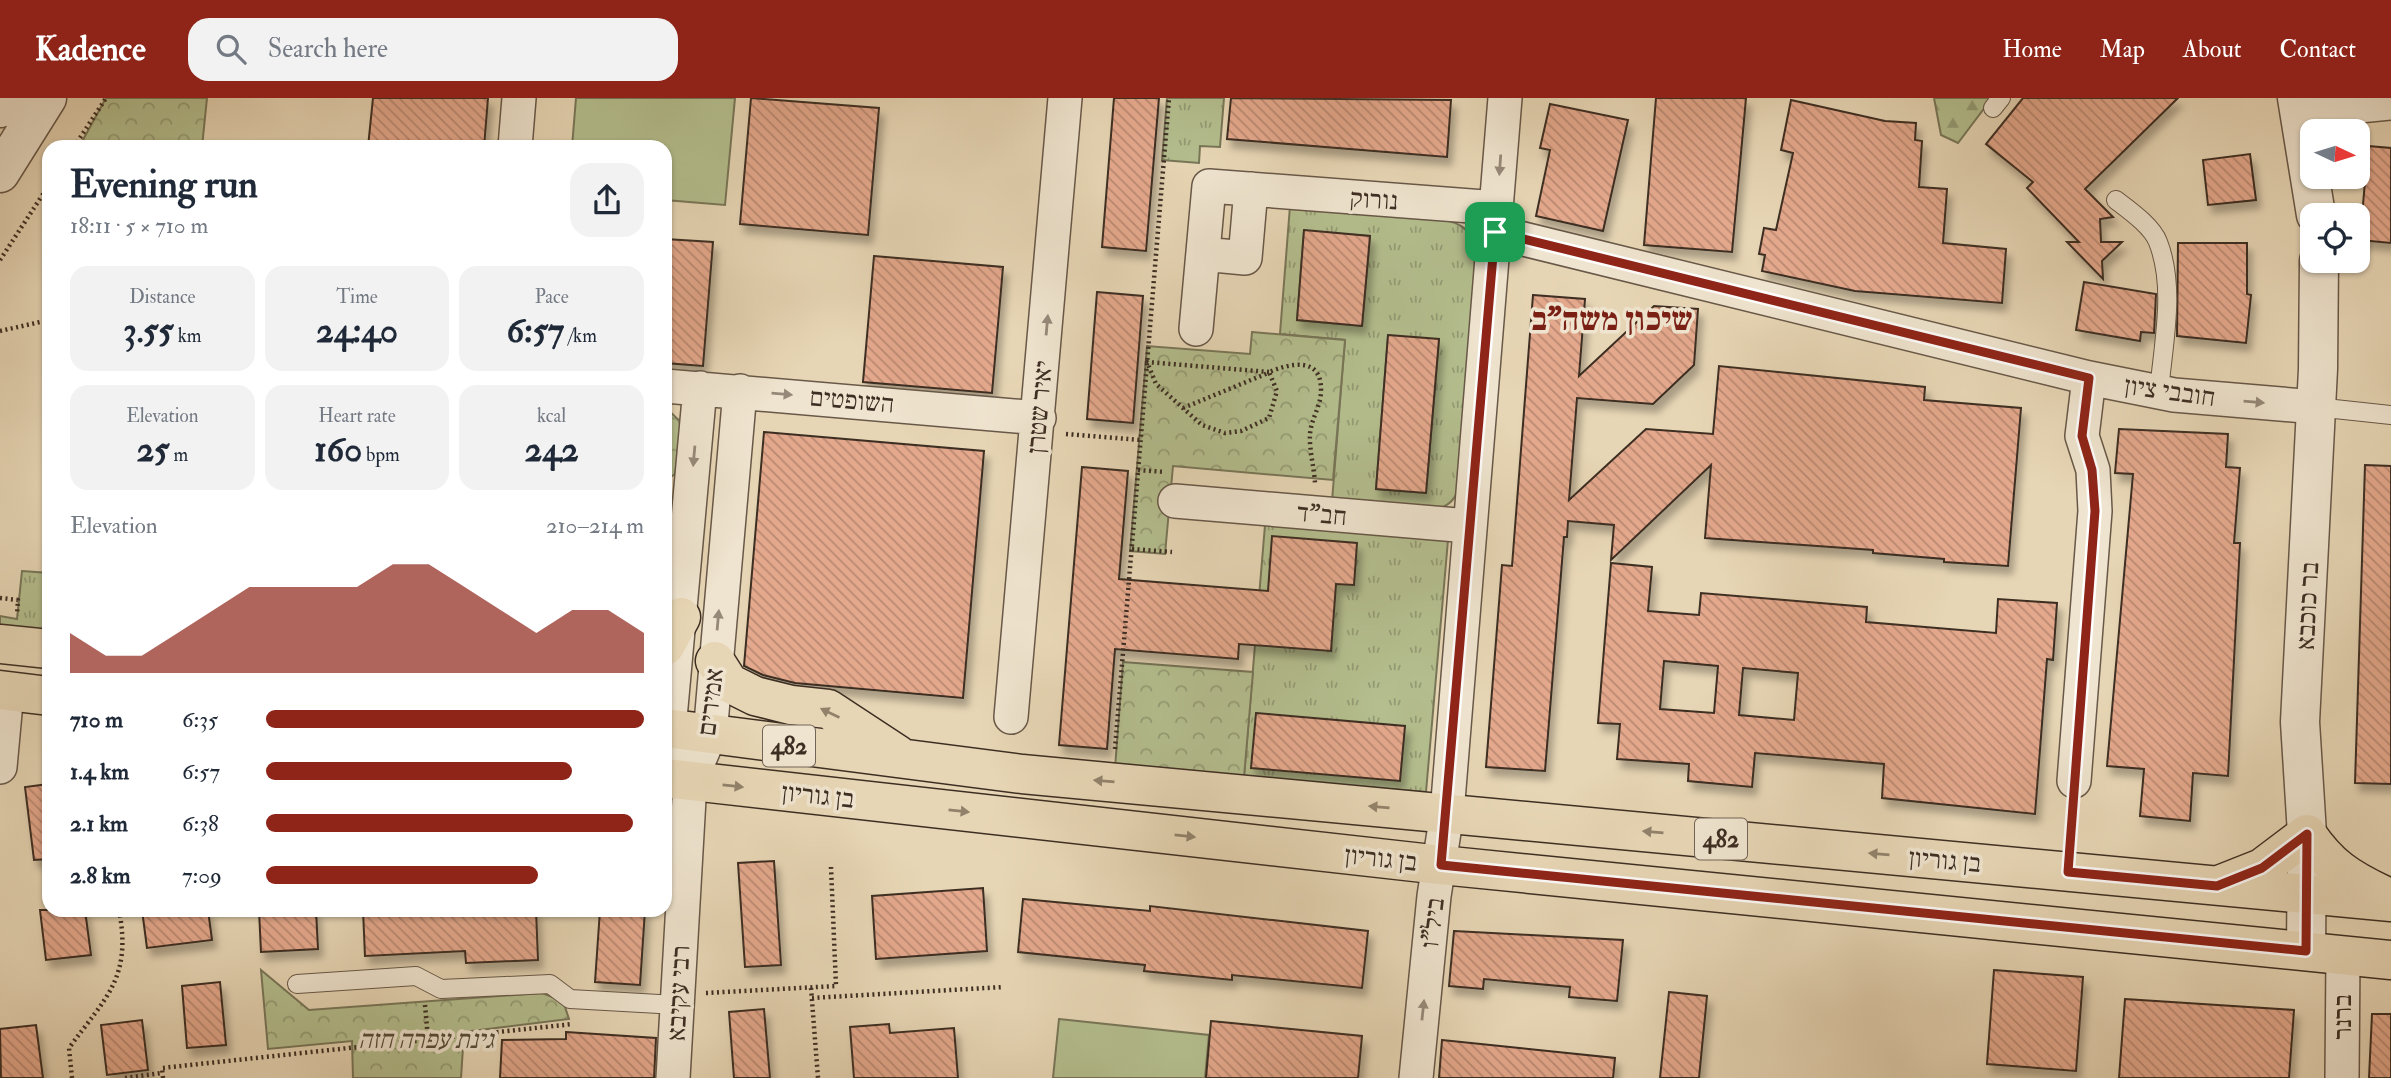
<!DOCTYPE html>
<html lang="en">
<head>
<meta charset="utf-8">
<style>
	:root { --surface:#fff; --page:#f2f2f3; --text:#1f2937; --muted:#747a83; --accent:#8f2418 }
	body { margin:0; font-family:"IM FELL Double Pica","Frank Ruhl Libre",serif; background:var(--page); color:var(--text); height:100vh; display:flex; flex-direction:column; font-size:26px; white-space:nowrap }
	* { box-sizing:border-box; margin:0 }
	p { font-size:23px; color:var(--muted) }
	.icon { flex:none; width:38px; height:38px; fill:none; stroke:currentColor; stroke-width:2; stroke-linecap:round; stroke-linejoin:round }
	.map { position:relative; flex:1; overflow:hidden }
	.details { position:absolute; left:42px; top:42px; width:630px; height:777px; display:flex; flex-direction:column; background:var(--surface); border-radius:21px; box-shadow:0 2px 5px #0004 }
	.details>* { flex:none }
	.needle { width:46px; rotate:94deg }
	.tools { position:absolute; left:2300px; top:21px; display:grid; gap:14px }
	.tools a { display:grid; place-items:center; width:70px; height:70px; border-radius:14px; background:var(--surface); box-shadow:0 2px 5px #0004; font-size:35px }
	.pin { position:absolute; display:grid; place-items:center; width:60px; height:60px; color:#fff; margin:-30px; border-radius:14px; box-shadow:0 4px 10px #0006 }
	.round { display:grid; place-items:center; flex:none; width:74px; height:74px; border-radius:21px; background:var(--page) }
	.headline { display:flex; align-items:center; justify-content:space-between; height:119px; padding:0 28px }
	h1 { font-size:38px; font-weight:700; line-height:52px }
	.stats { display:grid; grid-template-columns:repeat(3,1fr); gap:10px; height:119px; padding:7px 28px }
	.stats div { display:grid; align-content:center; border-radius:18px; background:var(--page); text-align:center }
	.stats b { font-size:35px; font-weight:700 }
	.stats small { font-size:19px; font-weight:400 }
	.stats p { font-size:19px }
	.chart { height:196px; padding:14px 28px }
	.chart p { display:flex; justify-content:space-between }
	.chart svg { width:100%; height:126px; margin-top:7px; fill:var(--accent); opacity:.7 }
	ul { padding:0 28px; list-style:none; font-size:23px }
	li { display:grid; grid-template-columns:112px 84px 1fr; align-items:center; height:52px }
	li i { height:18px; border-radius:9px; background:var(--accent) }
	header { display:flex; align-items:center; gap:42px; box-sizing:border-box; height:98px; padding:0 35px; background:var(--accent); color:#fff }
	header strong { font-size:33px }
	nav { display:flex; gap:38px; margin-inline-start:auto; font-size:24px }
	.search { width:490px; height:63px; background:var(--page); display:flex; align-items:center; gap:18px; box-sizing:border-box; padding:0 24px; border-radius:21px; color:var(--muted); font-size:26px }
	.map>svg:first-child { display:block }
	.grass { fill:url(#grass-tufts); stroke:#787658; stroke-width:2; fill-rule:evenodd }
	.forest { fill:url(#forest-firs); stroke:#787658; stroke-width:2 }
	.park { fill:url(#park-crowns); stroke:#787658; stroke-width:2 }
	.pitch { fill:#b4be8e; stroke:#787658; stroke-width:2 }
	.building { fill:url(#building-back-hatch); stroke:#3d2e23; stroke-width:2; fill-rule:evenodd; filter:url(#shadow) }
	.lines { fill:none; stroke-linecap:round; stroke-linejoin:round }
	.service-casing { stroke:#685848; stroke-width:20 }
	.minor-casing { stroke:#685848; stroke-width:36 }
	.tertiary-casing { stroke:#685848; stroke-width:41 }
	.primary-casing { stroke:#3d2e23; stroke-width:41 }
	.path { stroke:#3d2e23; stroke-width:4.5; stroke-dasharray:2 3.5; stroke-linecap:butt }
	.service { stroke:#efe4cf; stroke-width:18 }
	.minor { stroke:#efe4cf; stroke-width:33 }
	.tertiary { stroke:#efe4cf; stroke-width:38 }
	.primary { stroke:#e7d6b5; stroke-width:38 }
	.oneway { fill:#968979 }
	.oneway2 { fill:#92826c }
	.route-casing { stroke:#fff; stroke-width:14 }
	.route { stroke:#8f2418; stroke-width:9 }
	.labels { text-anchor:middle; stroke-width:7; stroke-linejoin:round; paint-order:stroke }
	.shield { fill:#efe4cf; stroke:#726557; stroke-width:2 }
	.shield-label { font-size:24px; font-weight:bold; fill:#3d2e23 }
	.street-label { font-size:26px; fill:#3d2e23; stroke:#efe4cf }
	.park-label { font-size:26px; font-style:italic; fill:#554b38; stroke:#efe4cf }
	.district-label { font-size:33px; font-weight:bold; fill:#7a1f14; stroke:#efe4cf }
</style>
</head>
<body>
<header>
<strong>Kadence</strong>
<div class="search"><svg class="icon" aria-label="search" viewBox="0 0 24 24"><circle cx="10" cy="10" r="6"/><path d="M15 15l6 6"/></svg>Search here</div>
<nav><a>Home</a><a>Map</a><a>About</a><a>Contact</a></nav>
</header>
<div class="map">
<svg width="2391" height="980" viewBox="0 0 2391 980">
	<defs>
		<pattern id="grass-tufts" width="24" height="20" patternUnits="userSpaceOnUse" patternTransform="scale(1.75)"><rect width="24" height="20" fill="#b4be8e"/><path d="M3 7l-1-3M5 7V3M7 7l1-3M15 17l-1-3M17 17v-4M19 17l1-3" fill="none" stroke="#949b74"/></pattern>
		<pattern id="forest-firs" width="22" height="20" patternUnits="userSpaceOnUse" patternTransform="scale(1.75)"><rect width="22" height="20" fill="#b4be8e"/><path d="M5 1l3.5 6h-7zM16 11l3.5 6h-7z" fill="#949b74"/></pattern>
		<pattern id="park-crowns" width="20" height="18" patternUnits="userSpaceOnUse" patternTransform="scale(1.75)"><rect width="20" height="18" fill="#b4be8e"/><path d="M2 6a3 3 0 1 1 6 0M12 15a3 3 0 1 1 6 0" fill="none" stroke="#949b74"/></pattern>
		<pattern id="building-back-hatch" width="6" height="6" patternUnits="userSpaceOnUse" patternTransform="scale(1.75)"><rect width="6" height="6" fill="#e4a88c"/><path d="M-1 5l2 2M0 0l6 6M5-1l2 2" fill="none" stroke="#ba8972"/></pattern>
		<filter id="shadow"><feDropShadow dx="4.5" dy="8" stdDeviation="3.5" flood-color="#0004"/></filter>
	</defs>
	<rect width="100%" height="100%" fill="#e7d6b5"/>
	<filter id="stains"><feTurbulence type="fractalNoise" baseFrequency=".00286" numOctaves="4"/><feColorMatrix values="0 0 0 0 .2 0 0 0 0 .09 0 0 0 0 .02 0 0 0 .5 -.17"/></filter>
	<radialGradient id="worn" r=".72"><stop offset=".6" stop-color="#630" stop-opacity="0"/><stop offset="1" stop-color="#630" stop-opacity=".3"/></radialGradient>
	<path class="grass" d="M1167 0H1224L1220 49 1200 48 1199 65 1162 62Z
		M1290 108 1441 121C1462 125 1471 132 1477 153L1458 393C1453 404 1447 408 1436 412L1332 403 1345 242 1280 236ZM1304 133 1370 138 1362 228 1297 222ZM1388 238 1439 242 1426 395 1376 391Z
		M1265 427 1448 442 1426 694 1244 679Z
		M22 473 49 475V535L0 529V518L17 521Z"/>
	<path class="forest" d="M1934 0H1992L1958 45 1941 37Z"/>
	<path class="park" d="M106 0H207L202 49H79Z
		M1252 234 1345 242 1333 382 1173 368 1165 456 1130 453 1147 248 1250 256Z
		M665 309 684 327 675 376 665 383Z
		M1123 564 1253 574 1244 679 1115 670Z
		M261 872 309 912 542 895 563 903 569 921 464 934 461 980H353L352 943 268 951Z"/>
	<path class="pitch" d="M576 0H735L725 107 665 102V49H572Z
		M1059 921 1209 937 1205 980H1053Z"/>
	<path class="building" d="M373 0H488L484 49H368Z
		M751 0 879 10 868 137 740 126Z
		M1114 0H1159L1146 153 1102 149Z
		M1231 0 1451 2 1447 59 1227 41Z
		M1656 0H1746L1732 154 1644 147Z
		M2023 0H2178L2085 91 2113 119 2100 121 2101 144H2122L2102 163 2103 181 2067 144H2079L2027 90 2033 84 1986 46Z
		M1791 2 1885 23 1916 25 1915 42 1922 43 1919 89 1947 91 1943 145 2006 151 2002 205 1855 193 1762 173 1765 157 1759 156 1764 130 1776 132 1793 55 1781 52Z
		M1550 6 1628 22 1603 133 1536 118 1550 52 1540 50Z
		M2368 48 2391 50V145L2360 142Z
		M2250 56 2256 102 2208 107 2203 62Z
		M1304 132 1370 138 1362 228 1297 222Z
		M665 141 713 144 703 268 665 265Z
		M2178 145H2247V196L2251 197 2246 245 2177 238Z
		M874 158 1003 169 992 295 863 284Z
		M2084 184 2156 196 2154 235 2141 234 2140 243 2076 232Z
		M1097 194 1143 198 1133 325 1087 321Z
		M1533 197 1585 201 1579 278 1654 208 1698 211 1694 267 1653 306 1577 300 1569 402 1646 331 1713 336 1719 268 1925 289 1924 302 2021 310 2008 468 1944 464V461L1873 455V452L1705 440 1711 367 1611 462 1614 427 1568 423 1567 439H1564L1545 673 1486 669 1502 467 1512 468Z
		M1388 237 1439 241 1426 395 1376 391Z
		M2119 331 2228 336 2226 369 2240 370 2234 445H2240L2228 678 2193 675 2190 723 2140 718 2144 671 2107 668 2133 376 2115 375Z
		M764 334 984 353 963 600 795 585 763 577 744 568Z
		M2365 367 2391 368V686L2355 685Z
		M1082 369 1128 373 1119 481 1268 493 1272 438 1357 445 1354 487 1336 486 1331 553 1239 546 1238 561 1115 551 1107 651 1059 647Z
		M1611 465 1652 469 1648 513 1699 517 1701 495 1867 509 1866 524 1996 535 1998 501 2057 505 2053 562 2047 561 2035 716 1882 700 1884 666 1755 655 1752 689 1688 683 1689 666 1617 661 1620 626 1598 625ZM1664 563 1718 568 1714 615 1660 611ZM1743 570 1798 575 1794 622 1739 617Z
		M1256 615 1405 628 1400 683 1251 670Z
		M49 686V761L34 762 25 689Z
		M774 763 781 867 745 869 738 765Z
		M983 790 987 853 876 861 872 798Z
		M1023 801 1150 813V808L1368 833 1362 890 1232 877V882L1144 873 1145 867 1018 854Z
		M40 812H85L91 857 46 862Z
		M142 812H208L212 842 147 850Z
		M259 812H316L318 851 261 854Z
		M363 812H536L538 862 466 865 465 853 365 858Z
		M600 812H645L640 887 595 884Z
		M1454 833 1623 842 1617 903 1569 899 1570 889 1484 881 1483 891 1449 888Z
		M1994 872 2083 879 2076 973 1987 966Z
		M220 884 226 947 187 950 182 888Z
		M1669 894 1707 898 1699 980H1660Z
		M2125 901 2294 912 2289 980H2119Z
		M764 911 770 980H734L729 914Z
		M2372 916H2391V980H2369Z
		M142 922 148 972 107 977 101 927Z
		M1211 923 1362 938 1358 980H1206Z
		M889 926 890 935 954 930 958 980H854L850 929Z
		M36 927 43 980H1L0 931Z
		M566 934 656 940 654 980H500L502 942 566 941Z
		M1442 942 1615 960 1613 980H1439Z"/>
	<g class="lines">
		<g class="service-casing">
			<path id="service" d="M1993 10 2001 0
				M2116 102C2129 112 2152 128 2158 144 2176 190 2163 246 2159 294
				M2316 309 2391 317
				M297 886 416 878 441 891 550 886 570 901 677 907"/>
		</g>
		<g class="minor-casing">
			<path id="minor" d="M2299 14 2391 5
				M515 49 519 0
				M1495 134 2089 280 2174 297 2316 309
				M1203 156 1245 160 1251 91
				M1196 231 1209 88 1497 110
				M665 288 1039 320
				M1175 403 1469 428
				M1011 619 1065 0
				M679 655 669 631 700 290
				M0 669 7 593
				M2074 683 2095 413 2093 372 2082 338 2089 280
				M673 980 690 683 710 637 740 293
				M1416 980 1434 798 1447 715 1505 0
				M2342 980 2343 857"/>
		</g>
		<g class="tertiary-casing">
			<path id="tertiary" d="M2297 0 2316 117
				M0 10 6 0
				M0 75 47 0
				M2306 853 2307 736 2300 624 2318 271 2319 163"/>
		</g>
		<g class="primary-casing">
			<path id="primary" d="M0 546 49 551
				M665 548 681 519
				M715 563 729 585 755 598 791 607 828 611 898 657
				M0 592 49 598
				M665 630 1022 676 2391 804
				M665 680 1441 767 2391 862
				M2219 787 2262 770 2307 736C2329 768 2347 780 2383 797"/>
		</g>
		<path class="path" d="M74 49 106 0
			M0 162 49 87
			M0 233 49 222
			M1269 274 1147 264 1156 286 1202 327 1225 335 1241 333 1269 320 1277 293 1269 274C1289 266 1322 257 1321 293 1321 308 1311 321 1310 336 1309 351 1314 369 1315 385
			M1183 310 1268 275
			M1066 336 1141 342
			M1138 372 1165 374
			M1132 451 1172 454
			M0 500 18 502 17 517
			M1115 651 1169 0
			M2070 741 2072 712
			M811 890 818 980
			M706 895 836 888 831 769
			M812 900 1003 889
			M425 907 428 941
			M72 980 69 950C106 899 132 880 119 812
			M125 980 162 975
			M163 980 162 970 573 926"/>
		<use href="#service" class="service"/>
		<use href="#minor" class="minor"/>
		<use href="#tertiary" class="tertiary"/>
		<use href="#primary" class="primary"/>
	</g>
	<defs><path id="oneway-solid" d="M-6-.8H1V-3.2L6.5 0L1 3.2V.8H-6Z" transform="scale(1.75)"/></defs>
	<g class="oneway">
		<use href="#oneway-solid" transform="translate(1500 67) rotate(94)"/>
		<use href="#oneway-solid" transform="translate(1047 227) rotate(-85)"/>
		<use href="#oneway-solid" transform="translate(782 296) rotate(5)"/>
		<use href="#oneway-solid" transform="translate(2254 304) rotate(5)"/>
		<use href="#oneway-solid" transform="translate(694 358) rotate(95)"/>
		<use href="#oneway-solid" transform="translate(718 522) rotate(-85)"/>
		<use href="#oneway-solid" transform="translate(1423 912) rotate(-84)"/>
	</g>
	<g class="oneway2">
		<use href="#oneway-solid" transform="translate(830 615) rotate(-154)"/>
		<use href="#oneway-solid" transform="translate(1104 683) rotate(-175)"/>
		<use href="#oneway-solid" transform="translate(733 688) rotate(6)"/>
		<use href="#oneway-solid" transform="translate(1379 709) rotate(-175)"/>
		<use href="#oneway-solid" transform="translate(959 713) rotate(6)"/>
		<use href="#oneway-solid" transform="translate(1653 734) rotate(-175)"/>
		<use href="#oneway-solid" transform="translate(1185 738) rotate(6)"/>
		<use href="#oneway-solid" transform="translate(1879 756) rotate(-175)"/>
	</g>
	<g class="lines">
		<g class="route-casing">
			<path id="route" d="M1495 134 2089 280 2082 338 2092 372 2095 413 2068 774 2217 788 2262 770 2307 736 2306 853 1441 767Z"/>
		</g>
		<use href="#route" class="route"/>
	</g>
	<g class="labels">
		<g class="shield">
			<rect x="763" y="627.5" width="52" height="41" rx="5"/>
			<rect x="1695" y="720.5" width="52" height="41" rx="5"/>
		</g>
		<g class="shield-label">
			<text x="789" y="656">482</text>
			<text x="1721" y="749">482</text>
		</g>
		<g class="street-label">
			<text transform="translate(1374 101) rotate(4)" y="9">נורוק</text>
			<text transform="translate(2170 293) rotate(8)" y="9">חובבי ציון</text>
			<text transform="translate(852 302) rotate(5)" y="9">השופטים</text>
			<text transform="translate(1039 309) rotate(-85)" y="9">יאיר שטרן</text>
			<text transform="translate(1322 416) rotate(5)" y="9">חב"ד</text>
			<text transform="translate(2307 508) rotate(-87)" y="9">בר כוכבא</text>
			<text transform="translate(710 604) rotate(-83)" y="9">אמירים</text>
			<text transform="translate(818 697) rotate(6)" y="9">בן גוריון</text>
			<text transform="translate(1381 760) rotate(6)" y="9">בן גוריון</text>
			<text transform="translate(1945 762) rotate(5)" y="9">בן גוריון</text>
			<text transform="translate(1432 825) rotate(-83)" y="9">ביל"ו</text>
			<text transform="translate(678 895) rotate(-87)" y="9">רבי עקיבא</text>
			<text transform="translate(2342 919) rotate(-90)" y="9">ברנר</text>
		</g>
		<g class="park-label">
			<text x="426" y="950">גינת עפרה חזה</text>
		</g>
		<g class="district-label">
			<text x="1612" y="232">שיכון משה"ב</text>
		</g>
	</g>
	<rect width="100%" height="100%" filter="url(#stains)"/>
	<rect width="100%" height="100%" fill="url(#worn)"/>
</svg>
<div class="tools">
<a><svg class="needle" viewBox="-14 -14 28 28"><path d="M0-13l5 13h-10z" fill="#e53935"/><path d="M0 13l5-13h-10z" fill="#747a83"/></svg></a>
<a><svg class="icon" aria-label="locate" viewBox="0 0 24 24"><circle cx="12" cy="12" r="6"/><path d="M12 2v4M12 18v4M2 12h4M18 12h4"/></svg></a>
</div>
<div class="pin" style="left:1495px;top:134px;background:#1e9e55"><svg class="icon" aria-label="arrive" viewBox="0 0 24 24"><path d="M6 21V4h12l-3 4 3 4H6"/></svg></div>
<section class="details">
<div class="headline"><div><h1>Evening run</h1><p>18:11 · 5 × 710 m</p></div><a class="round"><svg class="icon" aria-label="share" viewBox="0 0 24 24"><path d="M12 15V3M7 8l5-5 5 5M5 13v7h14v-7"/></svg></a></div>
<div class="stats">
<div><p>Distance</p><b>3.55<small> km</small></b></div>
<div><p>Time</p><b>24:40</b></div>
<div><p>Pace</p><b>6:57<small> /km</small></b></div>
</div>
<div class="stats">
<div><p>Elevation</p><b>25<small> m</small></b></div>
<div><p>Heart rate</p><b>160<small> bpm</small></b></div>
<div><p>kcal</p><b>242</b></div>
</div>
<div class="chart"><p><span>Elevation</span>210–214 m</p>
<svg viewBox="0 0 160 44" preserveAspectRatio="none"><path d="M0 44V30L10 38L20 38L30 30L40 22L50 14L60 14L70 14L80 14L90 6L100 6L110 14L120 22L130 30L140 22L150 22L160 30V44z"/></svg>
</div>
<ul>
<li><b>710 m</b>6:35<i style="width:100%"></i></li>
<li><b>1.4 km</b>6:57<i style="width:81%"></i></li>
<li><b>2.1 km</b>6:38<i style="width:97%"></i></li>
<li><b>2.8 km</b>7:09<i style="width:72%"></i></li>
</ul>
</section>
</div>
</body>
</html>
